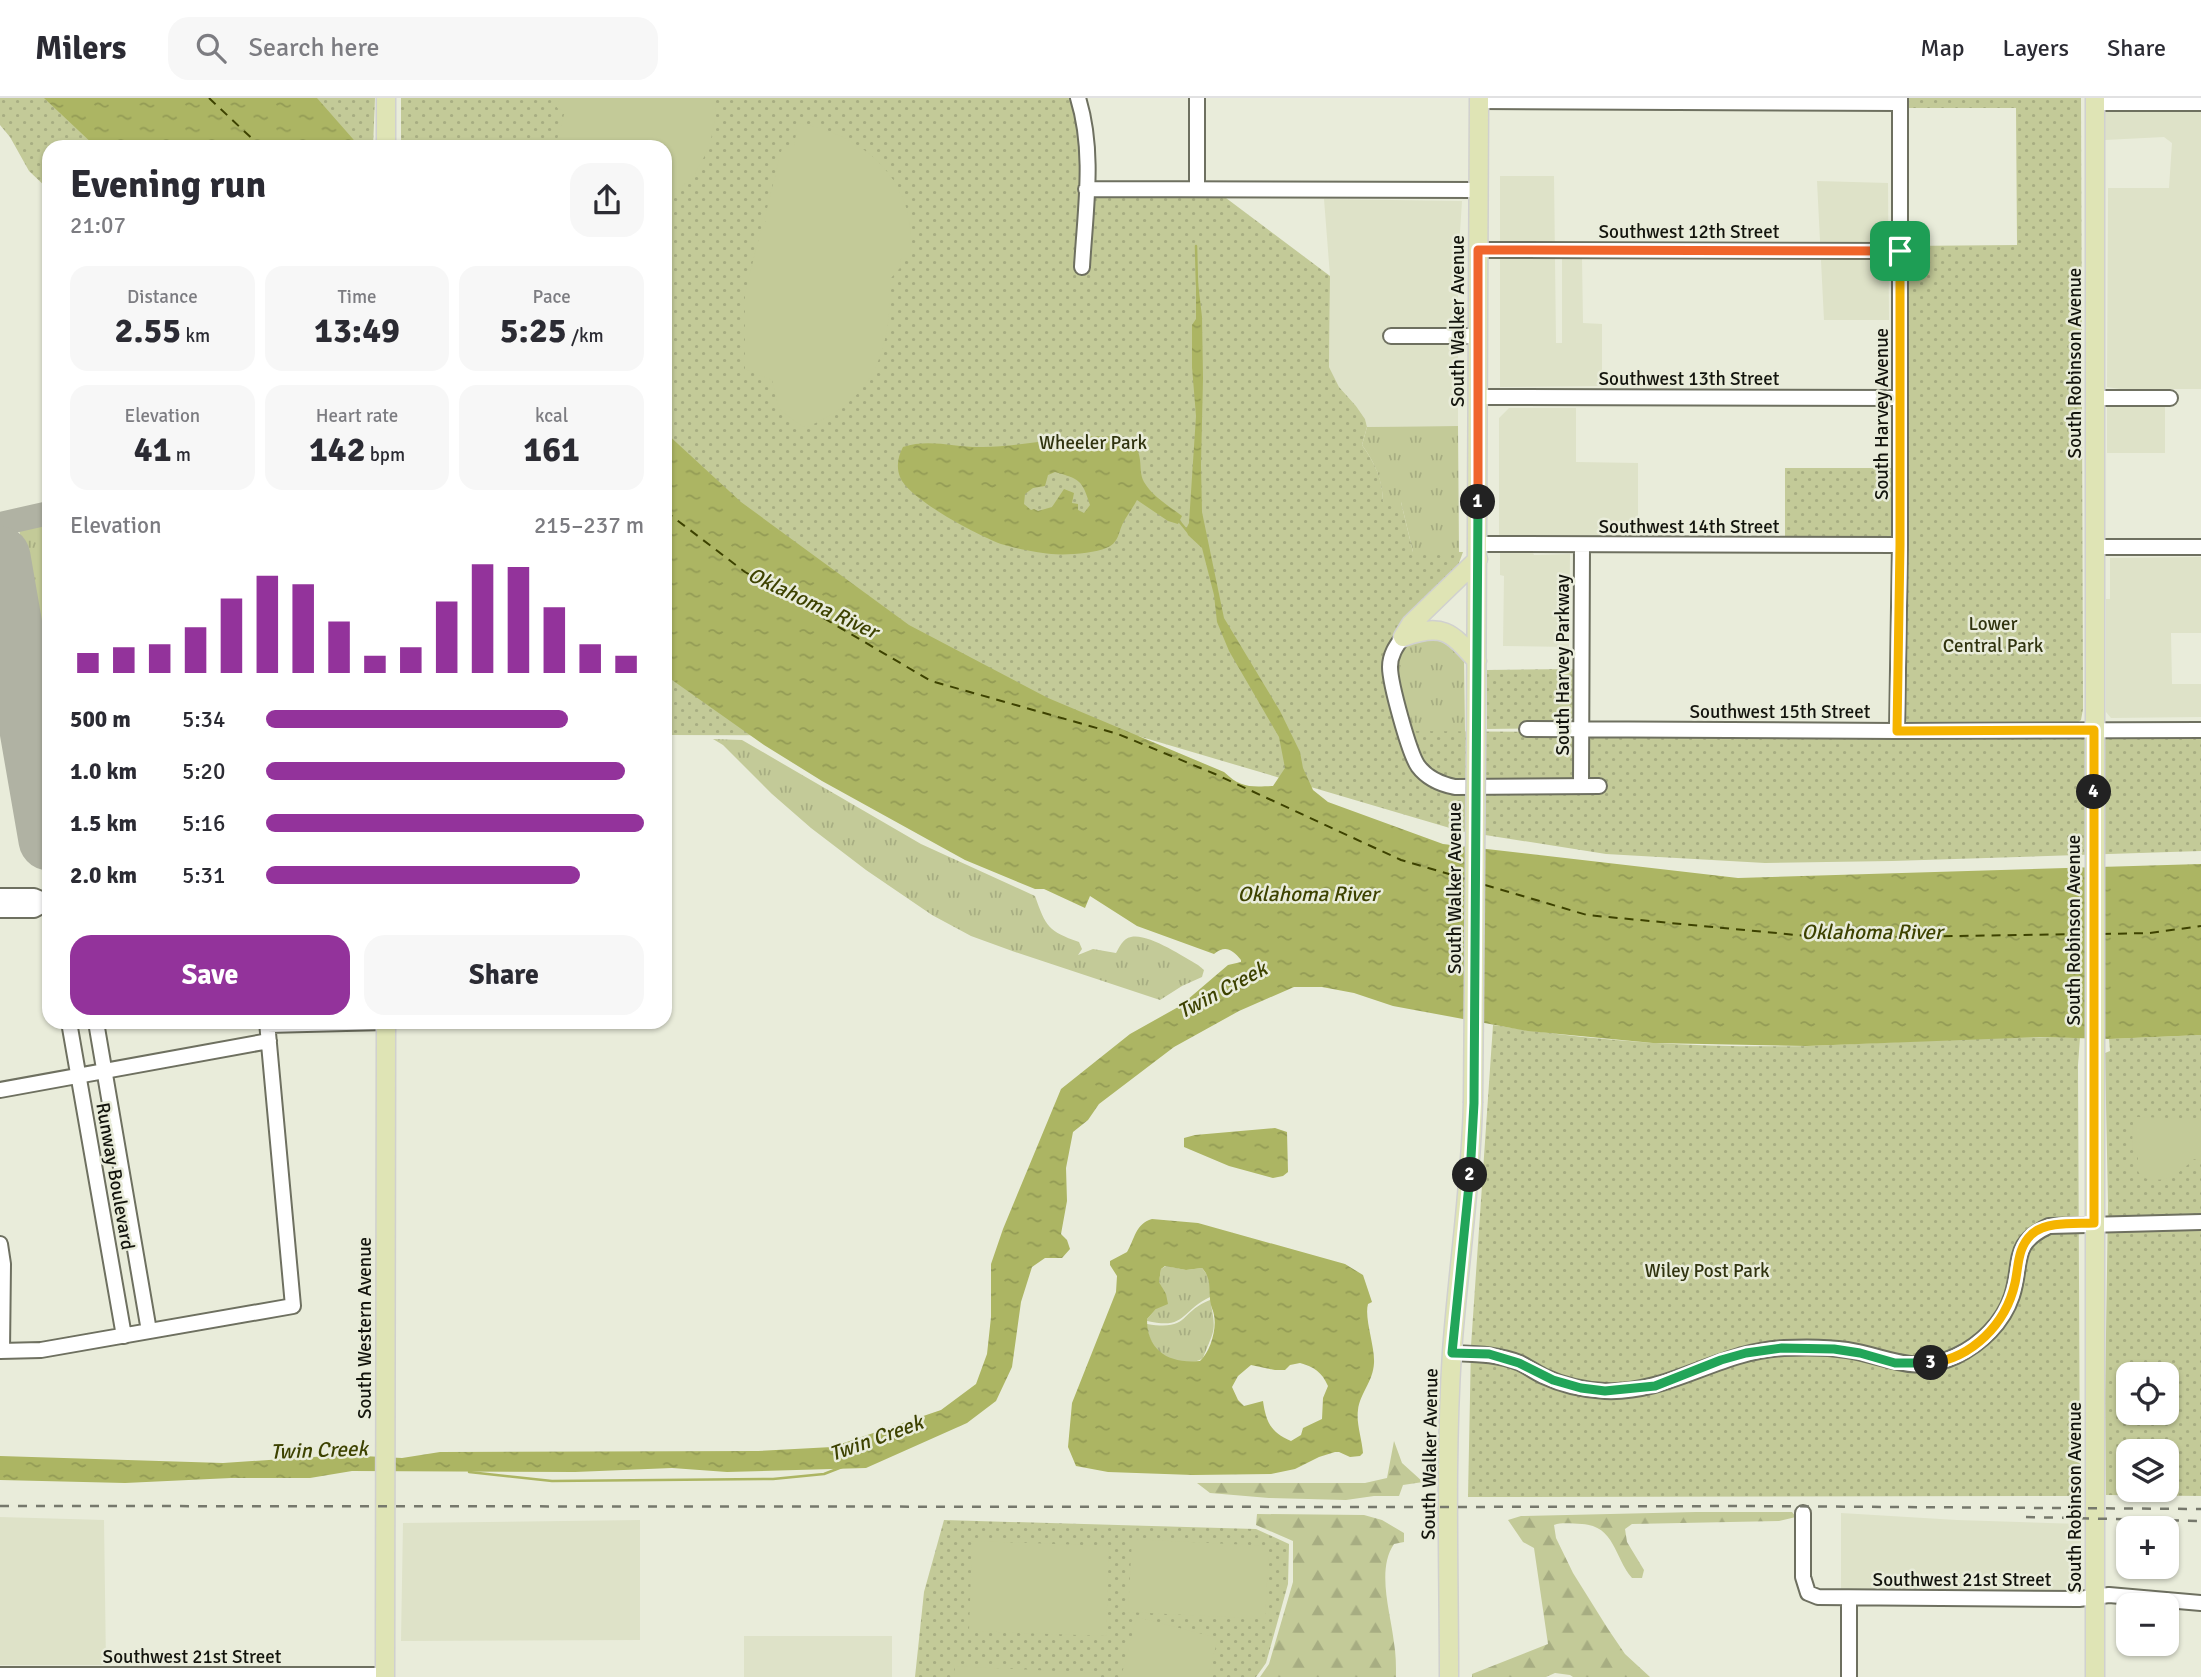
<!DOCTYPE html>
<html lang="en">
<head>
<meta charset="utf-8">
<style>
	:root { --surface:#fff; --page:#f7f7f7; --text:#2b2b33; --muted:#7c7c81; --line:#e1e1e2; --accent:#93339b }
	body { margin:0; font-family:Signika,sans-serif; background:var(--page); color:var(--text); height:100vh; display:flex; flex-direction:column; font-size:26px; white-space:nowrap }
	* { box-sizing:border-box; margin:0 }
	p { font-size:23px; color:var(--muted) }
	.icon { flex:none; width:38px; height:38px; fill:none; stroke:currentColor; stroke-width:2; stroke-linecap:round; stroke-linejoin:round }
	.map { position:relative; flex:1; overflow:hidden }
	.sheet { position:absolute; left:42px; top:42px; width:630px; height:889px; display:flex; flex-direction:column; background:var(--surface); border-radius:21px; box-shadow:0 2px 5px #0004 }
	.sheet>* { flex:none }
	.buttons { position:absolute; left:2116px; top:1264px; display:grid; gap:14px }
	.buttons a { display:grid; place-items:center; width:63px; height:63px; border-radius:14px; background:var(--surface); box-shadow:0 2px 5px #0004; font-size:35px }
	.pin { position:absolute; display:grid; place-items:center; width:60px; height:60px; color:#fff; margin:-30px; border-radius:14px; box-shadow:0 4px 10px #0006 }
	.km { position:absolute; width:35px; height:35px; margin:-18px; border-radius:50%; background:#222; color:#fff; font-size:19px; line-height:35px; text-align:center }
	.round { display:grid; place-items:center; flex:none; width:74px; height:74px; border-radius:21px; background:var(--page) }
	.head { display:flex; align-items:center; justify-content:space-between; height:119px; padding:0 28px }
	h1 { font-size:38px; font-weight:800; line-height:52px }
	.stats { display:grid; grid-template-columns:repeat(3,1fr); gap:10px; height:119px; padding:7px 28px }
	.stats div { display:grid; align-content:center; border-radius:18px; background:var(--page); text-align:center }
	.stats b { font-size:35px; font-weight:800 }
	.stats small { font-size:19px; font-weight:400 }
	.stats p { font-size:19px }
	.chart { height:196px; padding:14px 28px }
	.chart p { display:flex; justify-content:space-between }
	.chart svg { width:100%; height:126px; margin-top:7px; stroke:var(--accent); stroke-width:6 }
	.primary-button { display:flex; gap:14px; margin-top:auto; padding:14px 28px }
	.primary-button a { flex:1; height:80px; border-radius:21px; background:var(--accent); color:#fff; font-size:28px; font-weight:800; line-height:80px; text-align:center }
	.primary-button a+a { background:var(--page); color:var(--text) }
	ul { padding:0 28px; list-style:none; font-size:23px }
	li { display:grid; grid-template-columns:112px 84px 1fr; align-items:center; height:52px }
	li i { height:18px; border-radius:9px; background:var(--accent) }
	header { display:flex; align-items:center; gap:42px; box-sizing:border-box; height:98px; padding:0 35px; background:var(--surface); border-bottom:2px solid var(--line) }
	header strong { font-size:33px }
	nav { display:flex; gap:38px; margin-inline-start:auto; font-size:24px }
	.search { width:490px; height:63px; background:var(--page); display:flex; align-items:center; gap:18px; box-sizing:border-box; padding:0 24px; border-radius:21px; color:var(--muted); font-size:26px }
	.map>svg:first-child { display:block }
	.built { fill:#dee2c8 }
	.grass { fill:url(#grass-tufts) }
	.forest { fill:url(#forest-firs) }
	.park { fill:url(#park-dots); fill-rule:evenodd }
	.garden { fill:#c3ca98 }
	.water { fill:url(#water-ripples); fill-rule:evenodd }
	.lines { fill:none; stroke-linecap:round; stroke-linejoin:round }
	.stream { stroke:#acb563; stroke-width:2.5 }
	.ferry { stroke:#3d4200; stroke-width:2; stroke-dasharray:9 7; stroke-linecap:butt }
	.taxiway { stroke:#b0b2a3; stroke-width:24 }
	.runway { stroke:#b0b2a3; stroke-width:61 }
	.minor-casing { stroke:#6e7060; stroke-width:18 }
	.major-casing { stroke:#d0d0cf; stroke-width:21 }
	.minor { stroke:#fff; stroke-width:14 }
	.major { stroke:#dfe4b5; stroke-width:18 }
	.rail { stroke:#76786c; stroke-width:2.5; stroke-dasharray:9 9; stroke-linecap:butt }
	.major-bridge-casing { stroke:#d0d0cf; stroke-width:21; stroke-linecap:butt }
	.major-bridge { stroke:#dfe4b5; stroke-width:18 }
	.split-1-casing { stroke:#fff; stroke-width:14 }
	.split-2-casing { stroke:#fff; stroke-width:14 }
	.split-3-casing { stroke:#fff; stroke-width:14 }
	.split-4-casing { stroke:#fff; stroke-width:14 }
	.split-5-casing { stroke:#fff; stroke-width:14 }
	.split-1 { stroke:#f0652b; stroke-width:9 }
	.split-2 { stroke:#22a559; stroke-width:9 }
	.split-3 { stroke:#22a559; stroke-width:9 }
	.split-4 { stroke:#f5b400; stroke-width:9 }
	.split-5 { stroke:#f5b400; stroke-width:9 }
	.labels { text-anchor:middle; stroke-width:5; stroke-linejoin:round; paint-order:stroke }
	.street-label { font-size:19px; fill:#13140d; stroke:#e9ecda }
	.park-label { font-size:19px; fill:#30330f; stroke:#e9ecda }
	.water-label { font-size:21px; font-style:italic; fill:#3d4200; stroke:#e9ecda }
</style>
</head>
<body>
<header>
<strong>Milers</strong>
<div class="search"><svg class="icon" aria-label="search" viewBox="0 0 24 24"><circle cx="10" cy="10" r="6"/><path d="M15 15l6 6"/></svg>Search here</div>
<nav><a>Map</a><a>Layers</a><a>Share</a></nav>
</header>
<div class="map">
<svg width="2201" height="1579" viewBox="0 0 2201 1579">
	<defs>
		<pattern id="grass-tufts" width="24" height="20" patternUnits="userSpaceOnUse" patternTransform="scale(1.75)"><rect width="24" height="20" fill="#c3ca98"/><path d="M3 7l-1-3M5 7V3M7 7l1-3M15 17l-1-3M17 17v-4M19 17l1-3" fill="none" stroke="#a7ad82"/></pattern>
		<pattern id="forest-firs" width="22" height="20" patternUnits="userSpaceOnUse" patternTransform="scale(1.75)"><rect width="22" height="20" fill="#c3ca98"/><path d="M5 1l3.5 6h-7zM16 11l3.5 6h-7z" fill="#a7ad82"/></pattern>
		<pattern id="park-dots" width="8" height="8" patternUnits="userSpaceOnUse" patternTransform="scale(1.75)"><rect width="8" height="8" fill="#c3ca98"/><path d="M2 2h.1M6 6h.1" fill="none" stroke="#a7ad82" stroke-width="1.8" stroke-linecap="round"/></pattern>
		<pattern id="water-ripples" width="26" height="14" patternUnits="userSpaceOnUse" patternTransform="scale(1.75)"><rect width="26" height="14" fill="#acb563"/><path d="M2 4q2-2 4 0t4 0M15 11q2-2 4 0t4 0" fill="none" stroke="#939b55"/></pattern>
	</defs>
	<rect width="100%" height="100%" fill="#e9ecda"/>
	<path class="built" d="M2173 0H2201V291H2120L2107 289 2108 90H2169L2172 45 2164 39 2105 42 2104 14 2173 13Z
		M1500 78H1554L1556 245H1562V161H1582L1583 225 1602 226V288L1500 289Z
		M1817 83 1888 85 1889 222H1824Z
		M1324 101 1462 103 1458 166V328L1367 329 1365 321 1356 308 1339 289 1329 269 1330 178Z
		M2107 308 2165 309V355H2107Z
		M1509 310H1576V364L1638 365V441L1499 437V320Z
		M1500 452 1532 453 1534 457 1570 456 1569 549 1503 548 1504 478 1500 477Z
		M2201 459V535H2171L2172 586H2201V619L2111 620 2106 614V501H2110V460Z
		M1841 1415 1957 1422 2081 1426V1487L2080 1491 2072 1492 1841 1493Z
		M0 1419 104 1422 106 1567H0Z
		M640 1422V1542L401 1543 403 1425Z
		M744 1538H892V1579H744Z"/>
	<path class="grass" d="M1458 328 1459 454H1413L1401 404 1383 405C1383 383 1375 365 1362 347L1367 329Z
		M49 426V631L19 430Z
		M1441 537 1464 559 1465 634H1413L1397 573 1398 556 1407 544Z
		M713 641 742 642 921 746 1035 798C1046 829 1048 833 1079 844L1082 851 1078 857 1093 851 1116 855C1119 850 1123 840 1131 839 1148 835 1182 858 1198 867L1204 872 1202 879 1182 888 1160 902 1015 854 971 838 932 817 866 772 811 730 772 696 723 647Z
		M1166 1168 1186 1172 1202 1170 1210 1181V1199C1180 1213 1187 1232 1147 1223V1221L1156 1211 1162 1190 1159 1184 1161 1171Z
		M1210 1202C1217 1235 1214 1231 1203 1260 1191 1269 1167 1263 1157 1252 1151 1246 1147 1234 1147 1226 1190 1233 1179 1214 1210 1202Z"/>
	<path class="forest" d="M1394 1343 1402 1365 1423 1384 1403 1387 1399 1398H1374L1346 1402 1269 1400 1210 1395 1197 1385H1365L1387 1380Z
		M1696 1414H1792L1796 1419 1779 1423 1632 1426 1625 1431 1627 1444 1644 1472 1642 1480H1632C1614 1459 1615 1428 1582 1426 1572 1426 1563 1424 1554 1427L1556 1440 1573 1475 1608 1531 1625 1556 1650 1579H1573L1570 1577 1555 1575 1546 1579H1472V1576L1548 1546 1534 1450 1523 1444 1508 1422 1521 1418Z
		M1257 1416 1364 1417 1382 1422 1404 1435V1444L1394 1446C1376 1472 1391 1516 1394 1545 1396 1556 1396 1568 1396 1579H1260L1269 1566 1293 1484V1443L1256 1427Z"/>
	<path class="park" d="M0 0H375L373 49H49V92L29 73 10 39 0 27Z
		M401 0H1072C1082 32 1082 64 1081 97H1222L1330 178 1329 269 1339 289 1356 308 1365 321 1367 329 1362 347C1375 365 1383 382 1383 404H1401L1413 454H1463L1456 473 1388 548C1378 576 1391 605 1399 633L2201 638V753L1892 763 1765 765 1606 756 1460 733 1138 638 665 637V49H401Z
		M1906 0H2081L2083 611 2081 622 2077 625 1912 628 1908 626 1902 616 1905 148 2017 147 2016 10H1906Z
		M1785 370H1895V425L1891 441 1785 442Z
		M1576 571 1575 618 1566 625V630L1487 631V572Z
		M1493 927C1597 944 1704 950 1810 948 1900 945 1990 937 2080 940L2078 967 2080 1398 1468 1399 1471 1248Z
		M2201 937V1398L2106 1397 2105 1301 2108 1106 2105 955 2110 953 2109 941ZM2128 1276H2166V1314H2128ZM2128 1353H2166V1391H2128Z
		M944 1422 1256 1431 1289 1446 1288 1486 1266 1565 1256 1579H915L924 1494Z"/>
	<path class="garden" d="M560 0H704L716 3C715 23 713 41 704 59 700 68 694 74 692 84L686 85 665 102V49H555L565 13 557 10Z
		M798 25C844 33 889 59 905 106 911 123 911 142 911 160L901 161 900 170 891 180C890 235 884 285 832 316 823 321 813 328 803 329L779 311 772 282 745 271V195L762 128H765L766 124 764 123 782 50 794 48Z
		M2136 1019 2201 1021V1063L2194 1061C2177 1077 2166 1087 2141 1079L2138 1073V1058L2132 1051 2133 1024Z
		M1132 1441 1269 1448 1265 1521 1128 1514Z
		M972 1443 1109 1448 1106 1538 969 1533Z
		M1137 1519 1218 1540 1208 1579H1121Z
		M955 1568 1093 1575 1092 1579H954Z"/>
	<path class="water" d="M44 0H317L360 49H96Z
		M1198 184 1202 219 1203 280 1201 367 1202 414 1224 520 1280 613 1300 654 1303 670 1313 692 1328 704 1443 746 1738 780 2201 766V937L2109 941 2039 939 1807 948 1653 945 1528 933 1393 908 1354 895 1322 889H1294L1239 913 1174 949 1099 1006 1088 1022 1073 1034 1066 1070 1067 1103 1061 1136 1067 1142 1070 1151 1062 1160H1045L1032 1169 1021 1204 1012 1269 996 1303 967 1325 866 1370 727 1374 672 1370 575 1374 352 1373 310 1380H231L125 1385 0 1382V1358L223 1365 343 1357 402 1360 440 1354 758 1353 832 1349 941 1312 976 1286 987 1256 991 1219V1166L1003 1131 1061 991 1130 936 1180 908 1228 867 1241 864V862C1232 851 1225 847 1214 856L1137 828 1090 798 1085 810 1044 791H1035L965 762 822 683 764 647 665 577V334L741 404 909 527 1048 600 1224 674C1241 690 1250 689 1273 688L1285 670 1279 639 1229 553 1217 524 1214 497 1202 450 1188 437 1186 431 1189 425 1196 318 1192 269V227L1196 221V185Z
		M1096 338C1115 339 1138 338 1140 362 1141 369 1140 377 1144 384 1152 398 1169 408 1182 418L1178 426 1168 423 1137 402C1133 410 1127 417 1123 425 1118 435 1119 445 1106 450 1093 456 1058 458 1043 455 1029 453 1014 450 1001 446 979 438 908 401 900 379 896 369 898 358 903 349 930 340 956 350 983 349 1021 348 1058 340 1096 338ZM1055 374C1079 381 1082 381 1090 407L1084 415 1078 412V406L1072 405 1074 395 1064 391 1052 409 1038 413 1034 411 1031 412 1024 406 1025 396 1033 390 1045 388 1048 377Z
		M1275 1030 1287 1034 1288 1074 1283 1078 1273 1080 1229 1068 1184 1049V1040L1195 1037Z
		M1152 1121 1198 1125 1345 1166 1363 1177 1372 1204 1368 1206C1364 1220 1375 1248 1374 1265 1373 1284 1360 1295 1358 1312 1356 1325 1362 1341 1363 1355L1360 1358 1350 1359 1339 1354H1335L1319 1359 1295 1371 1271 1376 1193 1377 1108 1374 1076 1368 1068 1349 1072 1305 1116 1194 1117 1178 1110 1167V1163L1127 1154C1135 1141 1135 1126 1152 1121ZM1165 1168 1186 1172 1202 1170C1211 1180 1209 1188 1210 1201 1210 1207 1213 1211 1214 1217 1217 1232 1210 1254 1200 1263 1169 1266 1147 1253 1147 1221L1156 1211 1168 1206 1166 1196 1159 1184 1161 1171ZM1300 1265C1314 1269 1322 1274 1328 1288L1323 1300 1322 1321 1303 1330 1301 1337 1291 1343C1271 1335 1266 1324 1263 1303L1244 1308 1238 1302 1232 1289 1238 1278 1251 1267 1275 1272H1285L1290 1267Z"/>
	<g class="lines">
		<path class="stream" d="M1196 148 1197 187
			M1179 423 1188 434
			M469 1374 552 1383 773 1381 824 1376 842 1369"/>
		<path class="ferry" d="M209 0 261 49
			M665 413 745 474 931 583 1118 636 1215 676 1401 762 1466 781
			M1485 787 1587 817 1828 840 2086 836
			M2102 836 2150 835 2201 828"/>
		<path class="taxiway" d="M0 426 49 415"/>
		<path class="runway" d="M0 459 49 742"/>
		<g class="minor-casing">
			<path id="minor" d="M1078 0C1095 54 1085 114 1082 169
				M1479 3 1900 5
				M2095 5H2201
				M1086 91 1478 92
				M1197 91V0
				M1478 152 1900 153
				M1391 238H1478
				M1478 299 1900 300
				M2095 300H2170
				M1478 446 1900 447
				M2095 449H2201
				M1403 539C1396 548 1390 557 1390 569 1390 585 1409 655 1418 668 1427 680 1440 686 1455 689L1599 688
				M1527 631 1897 633 2201 632
				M1897 633 1900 447V0
				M1581 688 1582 447
				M0 798H34L48 804
				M0 812H34L49 804
				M69 924 124 1238
				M96 924 149 1233
				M267 927 386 924
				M0 992 269 943
				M0 1146 3 1166 2 1253
				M0 1253 41 1252 293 1208 267 924
				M1452 1255C1475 1256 1498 1256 1520 1265 1528 1269 1535 1274 1543 1278 1562 1287 1584 1292 1605 1293 1669 1296 1719 1253 1784 1250 1805 1249 1827 1249 1847 1252 1887 1258 1914 1278 1956 1258 1981 1246 2003 1225 2012 1198 2023 1164 2010 1146 2049 1128L2201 1124
				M1803 1415V1479L1808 1495 1818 1499 2079 1501 2109 1497 2201 1505
				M1849 1500V1579
				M0 1577H385"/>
		</g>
		<g class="major-casing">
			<path id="major" d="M386 0V49
				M1403 539 1411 526 1478 461
				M1403 539C1443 525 1450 533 1477 563
				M1476 648 1479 0
				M385 1579 386 924
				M1449 1579C1449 1471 1445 1362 1452 1254 1458 1171 1471 1088 1473 1005
				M2095 1579V0"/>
		</g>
		<use href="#minor" class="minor"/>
		<use href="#major" class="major"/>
		<path class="rail" d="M0 1408 1448 1409 1745 1408 2201 1411
			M2026 1419 2201 1423"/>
		<g class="major-bridge-casing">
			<path id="major-bridge" d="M1473 1005 1476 648"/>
		</g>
		<use href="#major-bridge" class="major-bridge"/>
	</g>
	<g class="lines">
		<g class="split-1-casing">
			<path id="split-1" d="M1478 404V152L1900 153"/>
		</g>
		<g class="split-2-casing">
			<path id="split-2" d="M1470 1077 1474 1005 1478 404"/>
		</g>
		<g class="split-3-casing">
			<path id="split-3" d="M1470 1077 1452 1255 1489 1256 1519 1265 1553 1282 1581 1290 1605 1293 1655 1288 1721 1262 1746 1255 1782 1250 1834 1251 1860 1255 1895 1265H1931"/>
		</g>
		<g class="split-4-casing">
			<path id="split-4" d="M1931 1265C1972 1260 2006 1226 2015 1185 2019 1167 2017 1150 2032 1136 2047 1123 2075 1126 2094 1125V694"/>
		</g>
		<g class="split-5-casing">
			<path id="split-5" d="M1900 153V447L1897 633 2094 632V694"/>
		</g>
		<use href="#split-1" class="split-1"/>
		<use href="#split-2" class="split-2"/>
		<use href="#split-3" class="split-3"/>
		<use href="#split-4" class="split-4"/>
		<use href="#split-5" class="split-5"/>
	</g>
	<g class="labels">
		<g class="street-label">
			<text x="1689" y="140">Southwest 12th Street</text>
			<text transform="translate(1457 223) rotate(-90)" y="7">South Walker Avenue</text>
			<text transform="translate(2074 265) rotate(-90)" y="7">South Robinson Avenue</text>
			<text x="1689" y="287">Southwest 13th Street</text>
			<text transform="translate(1881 316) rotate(-90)" y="7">South Harvey Avenue</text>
			<text x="1689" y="435">Southwest 14th Street</text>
			<text transform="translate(1562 567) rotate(-90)" y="7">South Harvey Parkway</text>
			<text x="1780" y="620">Southwest 15th Street</text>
			<text transform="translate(1454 790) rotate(-90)" y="7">South Walker Avenue</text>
			<text transform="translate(2073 832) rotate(-90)" y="7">South Robinson Avenue</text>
			<text transform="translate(116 1078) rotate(80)" y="7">Runway Boulevard</text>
			<text transform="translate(364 1230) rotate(-90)" y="7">South Western Avenue</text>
			<text transform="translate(1429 1356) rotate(-89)" y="7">South Walker Avenue</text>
			<text transform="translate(2074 1399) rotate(-90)" y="7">South Robinson Avenue</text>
			<text x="1962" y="1488">Southwest 21st Street</text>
			<text x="192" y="1565">Southwest 21st Street</text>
		</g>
		<g class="park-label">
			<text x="1093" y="351">Wheeler Park</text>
			<text x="1993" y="532">Lower<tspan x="1993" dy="22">Central Park</tspan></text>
			<text x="1707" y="1179">Wiley Post Park</text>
		</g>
		<g class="water-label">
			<text transform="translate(813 505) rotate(25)" y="7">Oklahoma River</text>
			<text x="1308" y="803">Oklahoma River</text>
			<text x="1872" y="841">Oklahoma River</text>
			<text transform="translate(1222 892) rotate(-28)" y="7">Twin Creek</text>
			<text transform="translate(876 1340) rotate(-20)" y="7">Twin Creek</text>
			<text transform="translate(319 1352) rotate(-2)" y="7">Twin Creek</text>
		</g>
	</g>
</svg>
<div class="buttons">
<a><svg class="icon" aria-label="locate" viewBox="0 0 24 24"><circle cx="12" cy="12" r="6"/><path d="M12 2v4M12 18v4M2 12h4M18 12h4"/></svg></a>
<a><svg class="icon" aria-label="layers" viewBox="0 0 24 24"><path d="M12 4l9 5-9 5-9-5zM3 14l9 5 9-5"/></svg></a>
<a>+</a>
<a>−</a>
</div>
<div class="pin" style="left:1900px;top:153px;background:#1e9e55"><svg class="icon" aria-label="arrive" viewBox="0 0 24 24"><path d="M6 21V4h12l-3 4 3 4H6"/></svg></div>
<b class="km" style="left:1478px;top:404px">1</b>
<b class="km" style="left:1470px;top:1077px">2</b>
<b class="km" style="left:1931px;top:1265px">3</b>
<b class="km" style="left:2094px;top:694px">4</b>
<section class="sheet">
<div class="head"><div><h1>Evening run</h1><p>21:07</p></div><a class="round"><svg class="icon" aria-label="share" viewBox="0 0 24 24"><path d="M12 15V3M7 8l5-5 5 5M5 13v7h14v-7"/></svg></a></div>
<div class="stats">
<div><p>Distance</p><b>2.55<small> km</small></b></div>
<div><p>Time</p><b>13:49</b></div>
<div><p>Pace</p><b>5:25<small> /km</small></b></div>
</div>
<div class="stats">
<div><p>Elevation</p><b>41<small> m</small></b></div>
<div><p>Heart rate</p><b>142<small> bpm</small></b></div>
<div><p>kcal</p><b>161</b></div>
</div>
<div class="chart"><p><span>Elevation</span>215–237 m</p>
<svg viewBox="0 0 160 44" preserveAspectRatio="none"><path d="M5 44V37M15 44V35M25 44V34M35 44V28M45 44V18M55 44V10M65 44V13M75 44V26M85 44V38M95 44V35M105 44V19M115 44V6M125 44V7M135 44V21M145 44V34M155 44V38"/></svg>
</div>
<ul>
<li><b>500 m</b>5:34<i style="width:80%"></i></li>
<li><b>1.0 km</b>5:20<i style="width:95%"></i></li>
<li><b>1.5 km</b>5:16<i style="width:100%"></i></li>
<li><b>2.0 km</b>5:31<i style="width:83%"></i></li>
</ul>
<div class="primary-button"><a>Save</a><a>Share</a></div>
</section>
</div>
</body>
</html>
